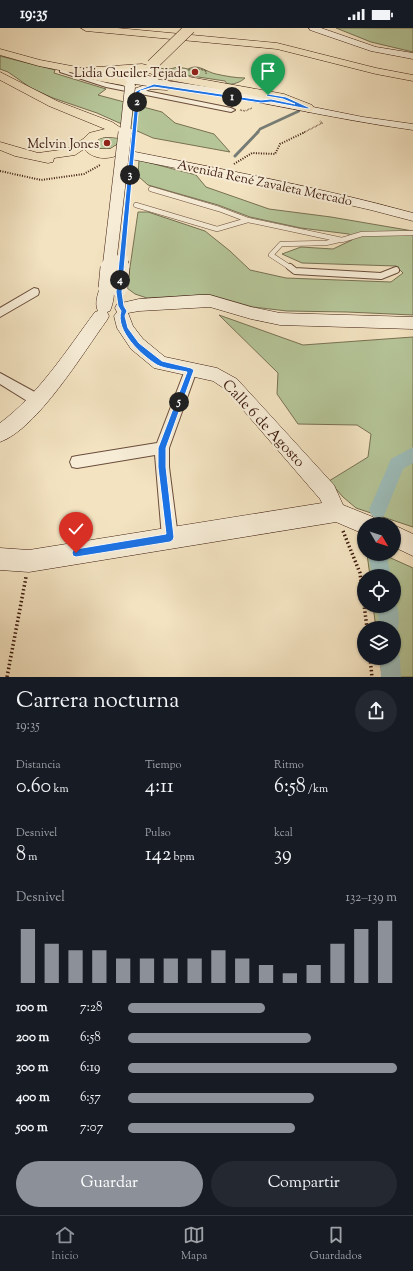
<!DOCTYPE html>
<html lang="es">
<head>
<meta charset="utf-8">
<style>
	:root { --surface:#171b24; --page:#242831; --text:#f1f3f6; --muted:#9ea1a6; --line:#363941; --accent:#8c9099 }
	body { margin:0; font-family:"Sorts Mill Goudy",serif; background:var(--page); color:var(--text); height:100vh; display:flex; flex-direction:column; font-size:15px; white-space:nowrap }
	* { box-sizing:border-box; margin:0 }
	p { font-size:13px; color:var(--muted) }
	.icon { flex:none; width:22px; height:22px; fill:none; stroke:currentColor; stroke-width:2; stroke-linecap:round; stroke-linejoin:round }
	.map { position:relative; height:649px; overflow:hidden }
	.side { display:flex; flex-direction:column; background:var(--surface); flex:1 }
	.side>* { flex:none }
	.needle { width:26px; rotate:129deg }
	.tools { position:absolute; left:357px; top:489px; display:grid; gap:8px }
	.tools a { display:grid; place-items:center; width:44px; height:44px; border-radius:50%; background:var(--surface); box-shadow:0 1px 3px #0004; font-size:20px }
	.pin { position:absolute; display:grid; place-items:center; width:34px; height:34px; color:#fff; margin:-41px -17px; border-radius:50% 50% 50% 0; rotate:-45deg; box-shadow:0 0 4px #0007 }
	.pin .icon { rotate:45deg }
	.km { position:absolute; width:20px; height:20px; margin:-10px; border-radius:50%; background:#222; color:#fff; font-size:11px; line-height:20px; text-align:center }
	.round { display:grid; place-items:center; flex:none; width:42px; height:42px; border-radius:21px; background:var(--page) }
	.summary { display:flex; align-items:center; justify-content:space-between; height:68px; padding:0 16px }
	h1 { font-size:22px; font-weight:600; line-height:30px }
	.stats { display:grid; grid-template-columns:repeat(3,1fr); gap:6px; height:68px; padding:4px 16px }
	.stats div { display:grid; align-content:center }
	.stats b { font-size:20px; font-weight:600 }
	.stats small { font-size:11px; font-weight:400 }
	.stats p { font-size:11px }
	.chart { height:112px; padding:8px 16px }
	.chart p { display:flex; justify-content:space-between }
	.chart svg { width:100%; height:72px; margin-top:4px; stroke:var(--accent); stroke-width:6 }
	.cta { display:flex; gap:8px; margin-top:auto; padding:8px 16px }
	.cta a { flex:1; height:46px; border-radius:24px; background:var(--accent); color:#fff; font-size:16px; font-weight:600; line-height:46px; text-align:center }
	.cta a+a { background:var(--page); color:var(--text) }
	ul { padding:0 16px; list-style:none; font-size:13px }
	li { display:grid; grid-template-columns:64px 48px 1fr; align-items:center; height:30px }
	li i { height:10px; border-radius:5px; background:var(--accent) }
	.status { display:flex; justify-content:space-between; align-items:center; height:28px; padding:0 20px; background:var(--surface); direction:ltr }
	.status svg { height:11px; fill:currentColor }
	.menu { display:flex; justify-content:space-around; align-items:center; height:56px; border-top:1px solid var(--line); background:var(--surface); font-size:11px; color:var(--muted) }
	.menu a { display:grid; justify-items:center; gap:2px }
	.menu .current { color:var(--accent) }
	.map>svg:first-child { display:block }
	.green { fill:#b5c598; stroke:#787053 }
	.lines { fill:none; stroke-linecap:round; stroke-linejoin:round }
	.stream-far1 { stroke:#767c75; stroke-width:2.5 }
	.stream { stroke:#767c75; stroke-width:3 }
	.canal { fill:#9dbdba; fill-rule:evenodd }
	.service-far1-casing { stroke:#6a4c3b; stroke-width:5.5 }
	.service-casing { stroke:#6a4c3b; stroke-width:8 }
	.minor-casing { stroke:#6a4c3b; stroke-width:2 }
	.secondary-casing { stroke:#3c1a0e; stroke-width:1 }
	.primary-casing { stroke:#3c1a0e; stroke-width:1 }
	.path-far2 { stroke:#3c1a0e; stroke-width:1.5; stroke-dasharray:0.5 1; stroke-linecap:butt }
	.path-far1 { stroke:#3c1a0e; stroke-width:2; stroke-dasharray:1 1.5; stroke-linecap:butt }
	.path { stroke:#3c1a0e; stroke-width:3.5; stroke-dasharray:1.5 2.5; stroke-linecap:butt }
	.service-far1 { stroke:#f7edd7; stroke-width:4.5 }
	.service { stroke:#f7edd7; stroke-width:6 }
	.minor { fill:#f7edd7; fill-rule:evenodd }
	.secondary { fill:#f7edd7; fill-rule:evenodd }
	.primary { fill:#f3e3c1; fill-rule:evenodd }
	.secondary-bridge-far2-casing { stroke:#3c1a0e; stroke-width:11; stroke-linecap:butt }
	.secondary-bridge-far1-casing { stroke:#3c1a0e; stroke-width:14; stroke-linecap:butt }
	.secondary-bridge-casing { stroke:#3c1a0e; stroke-width:18; stroke-linecap:butt }
	.primary-bridge-casing { stroke:#3c1a0e; stroke-width:12; stroke-linecap:butt }
	.secondary-bridge-far2 { stroke:#f7edd7; stroke-width:10 }
	.secondary-bridge-far1 { stroke:#f7edd7; stroke-width:13 }
	.secondary-bridge { stroke:#f7edd7; stroke-width:17 }
	.primary-bridge { stroke:#f3e3c1; stroke-width:11 }
	.route { fill:#1a73e8; stroke:#fff }
	.poi-dot { fill:#8f2418; stroke:#f7edd7; stroke-width:1.5 }
	.labels { text-anchor:middle; stroke-width:4; stroke-linejoin:round; paint-order:stroke }
	.far-poi-label { font-size:13px; fill:#3c1a0e; stroke:#f7edd7; text-anchor:end }
	.far-street-label { font-size:13px; fill:#3c1a0e; stroke:#f7edd7 }
	.street-label { font-size:15px; fill:#3c1a0e; stroke:#f7edd7 }
</style>
</head>
<body>
<div class="status"><b>19:35</b><svg viewBox="0 0 49 12"><path d="M0 12V9h3v3zM5 12V6h3v6zM10 12V3h3v9zM15 12V0h3v12zM26 1h20v11H26zM47 4h2v5h-2z"/></svg></div>
<div class="map">
<svg width="413" height="649" viewBox="0 0 413 649">
	<rect width="100%" height="100%" fill="#f3e3c1"/>
	<filter id="stains"><feTurbulence type="fractalNoise" baseFrequency=".005" numOctaves="4"/><feColorMatrix values="0 0 0 0 .2 0 0 0 0 .09 0 0 0 0 .02 0 0 0 .5 -.17"/></filter>
	<radialGradient id="worn" r=".72"><stop offset=".6" stop-color="#630" stop-opacity="0"/><stop offset="1" stop-color="#630" stop-opacity=".3"/></radialGradient>
	<path class="green" d="M336 0H413V24L371 14Z
		M0 28 55 42 54 45 106 61 98 67 162 84 175 95 214 106 230 124 153 110 97 85 53 70 31 60 8 44 0 41Z
		M178 39 188 41C198 35 206 44 216 46 225 48 236 50 245 50 241 54 233 57 227 56L225 53 178 46 172 47 155 40 170 41Z
		M103 108 118 109 121 114 113 121 102 122 94 118 95 112Z
		M139 132 196 147 206 159 269 181 331 189 413 203V287L347 284 287 283 253 279 211 267H201L147 270 135 266 127 260 138 184H148L205 203 230 223 250 242 286 250 391 254 403 245 396 238 302 235 282 226 301 219 333 221 352 212 349 206 301 200 250 189 218 177 148 157 138 148Z
		M219 287 303 317 413 309V499L356 480 343 469 329 453 368 429 371 406 357 397 298 396 277 366 278 345Z
		M367 526H382L413 540V649H382L380 630H394V600H376L373 578H394V548H370Z"/>
	<g class="lines">
		<path class="stream-far1" d="M257 105 260 101 299 83"/>
		<path class="stream" d="M235 128 258 104"/>
		<path class="canal" d="M413 419V435L403 441 384 488 378 490 372 488 369 482 391 431Z
			M368 526H386L391 548H373Z
			M394 571C400 580 400 597 396 607L394 608V600H379L378 578H394Z
			M394 621 397 623 400 630 401 649H381L380 630H394Z"/>
		<g class="service-far1-casing">
			<path id="service-far1" d="M151 161 219 181 248 192
				M136 177 217 201 248 192 342 212 362 206 413 205
				M291 240 271 227 281 216 326 215 339 212"/>
		</g>
		<g class="service-casing">
			<path id="service" d="M290 239 295 243 381 248 396 242"/>
		</g>
		<g class="minor-casing">
			<path id="minor" d="M65 38 68 40 66 42 70 45 107 55 231 80 235 82 231 84 106 59 60 44V42Z
				M34 260 38 261 39 264 38 267 0 289V280Z
				M191 337 195 338 197 342 169 420V439L178 509 175 514 170 517 165 514 162 509 155 427 77 440 72 439 70 434 72 429 77 428 157 415 185 342 187 338Z
				M0 345 42 368 43 372 42 376 37 377 32 376 0 356Z"/>
		</g>
		<g class="secondary-casing">
			<path id="secondary" d="M309 0H321L376 19 413 25V31L371 23 310 2Z
				M82 40 130 47 135 50 130 53 79 45 77 43Z
				M154 51 223 61 363 89 413 96V102C332 91 253 71 172 60L167 62 151 61 138 66 133 63 134 61 150 55V52Z
				M115 120C215 140 315 158 413 185V193L371 182 280 161 111 127 109 124 111 121Z
				M107 255 112 256C116 263 113 276 110 283L107 284 109 288 107 292C83 325 37 401 0 414V395C39 366 66 323 95 284L98 283C94 276 98 263 102 256Z
				M199 267H210L251 279 280 285 413 289V301L280 297 251 291 210 279 139 283 128 285 133 298 143 311 165 329 217 340 237 351 334 457 343 477 373 489 376 496H364V506L336 494 29 544 0 542V520L29 522 322 475 320 471 225 361 213 353 154 340 131 321 117 300 114 288 117 284 115 280 117 276 139 271Z
				M394 497 413 506V528L394 519Z"/>
		</g>
		<g class="primary-casing">
			<path id="primary" d="M81 0H117L277 15 376 40 413 47V53L376 46 277 21 86 3Z
				M0 21 40 32 82 40 142 36 154 39 167 45 284 66 312 77 314 80 312 83 308 84 281 73 164 51 142 42 95 45 129 52 136 57 134 59 130 60 122 57 94 52 79 46 39 38 0 27Z
				M0 44 57 73 112 94 130 106 133 114C124 130 98 137 84 121L75 127 54 130 53 134 48 135 15 128 0 122V114L38 125 67 121 83 111 89 105 105 101 49 78 0 52ZM105 109 119 110 121 114 110 121H98L95 115 99 111Z"/>
		</g>
		<path class="path-far2" d="M188 42 197 40 206 43V46
			M240 82 245 83 252 80
			M303 105 322 95 320 93"/>
		<path class="path-far1" d="M234 136 252 125 275 126 280 116 305 104
			M0 143 41 152 84 146 100 137"/>
		<path class="path" d="M343 503 360 545 367 600
			M370 630 372 649
			M7 649 26 549"/>
		<use href="#service-far1" class="service-far1"/>
		<use href="#service" class="service"/>
		<use href="#minor" class="minor"/>
		<use href="#secondary" class="secondary"/>
		<use href="#primary" class="primary"/>
		<g class="secondary-bridge-far2-casing">
			<path id="secondary-bridge-far2" d="M130 50 154 54
				M125 105 130 59"/>
		</g>
		<g class="secondary-bridge-far1-casing">
			<path id="secondary-bridge-far1" d="M109 240 125 104
				M121 240 122 232"/>
		</g>
		<g class="secondary-bridge-casing">
			<path id="secondary-bridge" d="M107 260 109 239
				M119 260 121 239"/>
		</g>
		<g class="primary-bridge-casing">
			<path id="primary-bridge" d="M152 37 190 0"/>
		</g>
		<use href="#secondary-bridge-far2" class="secondary-bridge-far2"/>
		<use href="#secondary-bridge-far1" class="secondary-bridge-far1"/>
		<use href="#secondary-bridge" class="secondary-bridge"/>
		<use href="#primary-bridge" class="primary-bridge"/>
	</g>
	<path class="route" d="M154 56 261 72 271 71 295 76 283 71 266 68 268 66 286 69 310 80 308 81 271 74 261 75 154 59 140 63 122 264 124 278 127 283 125 288 128 300 139 315 162 333 191 340 194 342 166 420V439L174 509 173 512 170 514 76 529 73 528 72 525 73 522 76 521 166 506 158 439V420L187 344C178 342 165 341 157 337 141 327 115 303 121 283L118 278 116 264 136 63Z"/>
	<g class="poi-dot">
		<circle cx="195" cy="44" r="4"/>
		<circle cx="107" cy="115" r="4"/>
	</g>
	<g class="labels">
		<g class="far-poi-label">
			<text x="187" y="49">Lidia Gueiler Tejada</text>
			<text x="99" y="120">Melvin Jones</text>
		</g>
		<g class="far-street-label">
			<text transform="translate(265 154) rotate(12)" y="5">Avenida René Zavaleta Mercado</text>
		</g>
		<g class="street-label">
			<text transform="translate(264 395) rotate(47)" y="5">Calle 6 de Agosto</text>
		</g>
	</g>
	<rect width="100%" height="100%" filter="url(#stains)"/>
	<rect width="100%" height="100%" fill="url(#worn)"/>
</svg>
<div class="tools">
<a><svg class="needle" viewBox="-14 -14 28 28"><path d="M0-13l5 13h-10z" fill="#e53935"/><path d="M0 13l5-13h-10z" fill="#9ea1a6"/></svg></a>
<a><svg class="icon" aria-label="locate" viewBox="0 0 24 24"><circle cx="12" cy="12" r="6"/><path d="M12 2v4M12 18v4M2 12h4M18 12h4"/></svg></a>
<a><svg class="icon" aria-label="layers" viewBox="0 0 24 24"><path d="M12 4l9 5-9 5-9-5zM3 14l9 5 9-5"/></svg></a>
</div>
<div class="pin" style="left:268px;top:67px;background:#1e9e55"><svg class="icon" aria-label="arrive" viewBox="0 0 24 24"><path d="M6 21V4h12l-3 4 3 4H6"/></svg></div>
<div class="pin" style="left:76px;top:525px;background:#d93025"><svg class="icon" aria-label="check" viewBox="0 0 24 24"><path d="M5 12l5 5 9-10"/></svg></div>
<b class="km" style="left:232px;top:69px">1</b>
<b class="km" style="left:137px;top:74px">2</b>
<b class="km" style="left:130px;top:147px">3</b>
<b class="km" style="left:120px;top:252px">4</b>
<b class="km" style="left:179px;top:374px">5</b>
</div>
<section class="side">
<div class="summary"><div><h1>Carrera nocturna</h1><p>19:35</p></div><a class="round"><svg class="icon" aria-label="share" viewBox="0 0 24 24"><path d="M12 15V3M7 8l5-5 5 5M5 13v7h14v-7"/></svg></a></div>
<div class="stats">
<div><p>Distancia</p><b>0.60<small> km</small></b></div>
<div><p>Tiempo</p><b>4:11</b></div>
<div><p>Ritmo</p><b>6:58<small> /km</small></b></div>
</div>
<div class="stats">
<div><p>Desnivel</p><b>8<small> m</small></b></div>
<div><p>Pulso</p><b>142<small> bpm</small></b></div>
<div><p>kcal</p><b>39</b></div>
</div>
<div class="chart"><p><span>Desnivel</span>132–139 m</p>
<svg viewBox="0 0 160 44" preserveAspectRatio="none"><path d="M5 44V11M15 44V20M25 44V24M35 44V24M45 44V29M55 44V29M65 44V29M75 44V29M85 44V24M95 44V29M105 44V33M115 44V38M125 44V33M135 44V20M145 44V11M155 44V6"/></svg>
</div>
<ul>
<li><b>100 m</b>7:28<i style="width:51%"></i></li>
<li><b>200 m</b>6:58<i style="width:68%"></i></li>
<li><b>300 m</b>6:19<i style="width:100%"></i></li>
<li><b>400 m</b>6:57<i style="width:69%"></i></li>
<li><b>500 m</b>7:07<i style="width:62%"></i></li>
</ul>
<div class="cta"><a>Guardar</a><a>Compartir</a></div>
</section>
<nav class="menu">
<a class="current"><svg class="icon" aria-label="home" viewBox="0 0 24 24"><path d="M3 11l9-7 9 7M6 9v11h12V9"/></svg>Inicio</a>
<a><svg class="icon" aria-label="map" viewBox="0 0 24 24"><path d="M3 6l6-2 6 2 6-2v14l-6 2-6-2-6 2zM9 4v14M15 6v14"/></svg>Mapa</a>
<a><svg class="icon" aria-label="saved" viewBox="0 0 24 24"><path d="M7 4h10v16l-5-4-5 4z"/></svg>Guardados</a>
</nav>
</body>
</html>
